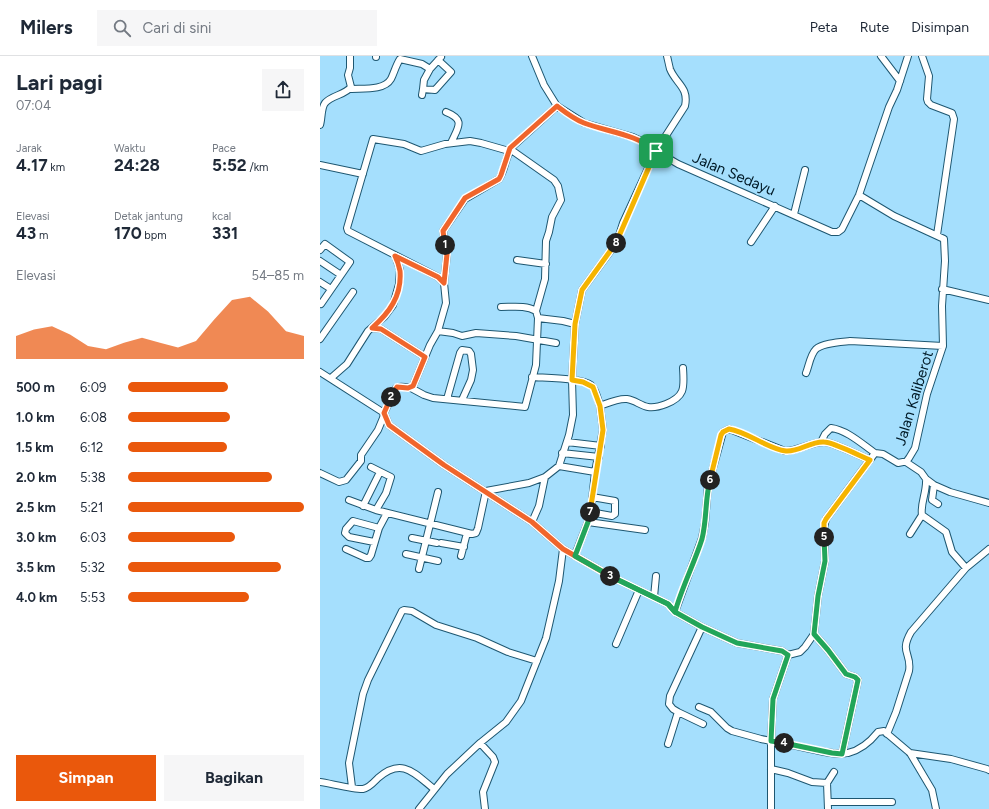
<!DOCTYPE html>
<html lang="id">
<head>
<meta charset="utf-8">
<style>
	:root { --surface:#fff; --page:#f6f6f7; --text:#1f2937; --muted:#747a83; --line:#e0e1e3; --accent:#ea580c }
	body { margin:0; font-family:Figtree,sans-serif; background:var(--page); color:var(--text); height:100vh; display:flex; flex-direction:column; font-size:15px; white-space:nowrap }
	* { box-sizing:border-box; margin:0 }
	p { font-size:13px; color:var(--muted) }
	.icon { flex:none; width:22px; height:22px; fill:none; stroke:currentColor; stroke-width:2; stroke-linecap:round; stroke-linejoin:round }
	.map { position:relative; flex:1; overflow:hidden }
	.details { display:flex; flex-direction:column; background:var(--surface); width:320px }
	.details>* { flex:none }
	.pin { position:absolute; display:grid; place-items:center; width:34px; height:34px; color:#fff; margin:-17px; border-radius:8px; box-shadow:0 2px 6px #0006 }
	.km { position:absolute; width:20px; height:20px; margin:-10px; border-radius:50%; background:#222; color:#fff; font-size:11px; line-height:20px; text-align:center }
	.round { display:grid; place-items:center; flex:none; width:42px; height:42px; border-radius:0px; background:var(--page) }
	.head { display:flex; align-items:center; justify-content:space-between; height:68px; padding:0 16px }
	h1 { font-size:22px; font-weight:700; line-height:30px }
	.stats { display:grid; grid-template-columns:repeat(3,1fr); gap:6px; height:68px; padding:4px 16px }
	.stats div { display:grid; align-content:center }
	.stats b { font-size:17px; font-weight:700 }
	.stats small { font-size:11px; font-weight:400 }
	.stats p { font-size:11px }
	.chart { height:112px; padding:8px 16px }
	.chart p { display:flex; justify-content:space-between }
	.chart svg { width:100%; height:72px; margin-top:4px; fill:var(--accent); opacity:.7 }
	.cta { display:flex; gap:8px; margin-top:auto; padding:8px 16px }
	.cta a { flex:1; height:46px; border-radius:0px; background:var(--accent); color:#fff; font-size:16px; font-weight:700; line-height:46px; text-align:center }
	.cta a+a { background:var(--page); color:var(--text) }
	ul { padding:0 16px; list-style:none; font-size:13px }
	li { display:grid; grid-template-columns:64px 48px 1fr; align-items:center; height:30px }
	li i { height:10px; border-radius:5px; background:var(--accent) }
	header { display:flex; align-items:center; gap:24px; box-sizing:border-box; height:56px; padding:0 20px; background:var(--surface); border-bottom:1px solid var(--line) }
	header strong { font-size:19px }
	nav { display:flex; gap:22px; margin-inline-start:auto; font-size:14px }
	.search { width:280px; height:36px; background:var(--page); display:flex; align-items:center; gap:10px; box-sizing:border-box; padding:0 14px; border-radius:0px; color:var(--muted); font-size:15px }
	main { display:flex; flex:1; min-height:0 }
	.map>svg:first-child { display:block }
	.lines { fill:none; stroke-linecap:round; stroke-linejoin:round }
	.minor-casing { stroke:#1e5771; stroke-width:8 }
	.minor { stroke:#fff; stroke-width:6 }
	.split-1-casing { stroke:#fff; stroke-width:8 }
	.split-2-casing { stroke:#fff; stroke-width:8 }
	.split-3-casing { stroke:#fff; stroke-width:8 }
	.split-4-casing { stroke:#fff; stroke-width:8 }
	.split-5-casing { stroke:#fff; stroke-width:8 }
	.split-6-casing { stroke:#fff; stroke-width:8 }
	.split-7-casing { stroke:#fff; stroke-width:8 }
	.split-8-casing { stroke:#fff; stroke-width:8 }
	.split-9-casing { stroke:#fff; stroke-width:8 }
	.split-1 { stroke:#f0652b; stroke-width:5 }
	.split-2 { stroke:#f0652b; stroke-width:5 }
	.split-3 { stroke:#f0652b; stroke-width:5 }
	.split-4 { stroke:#22a559; stroke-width:5 }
	.split-5 { stroke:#22a559; stroke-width:5 }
	.split-6 { stroke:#f5b400; stroke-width:5 }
	.split-7 { stroke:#22a559; stroke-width:5 }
	.split-8 { stroke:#f5b400; stroke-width:5 }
	.split-9 { stroke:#f5b400; stroke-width:5 }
	.labels { text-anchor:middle; stroke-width:4; stroke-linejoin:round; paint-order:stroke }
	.street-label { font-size:15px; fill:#001a27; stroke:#a5dffd }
</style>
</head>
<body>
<header>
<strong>Milers</strong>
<div class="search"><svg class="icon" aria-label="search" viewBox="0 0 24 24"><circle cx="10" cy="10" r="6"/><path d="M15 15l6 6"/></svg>Cari di sini</div>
<nav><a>Peta</a><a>Rute</a><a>Disimpan</a></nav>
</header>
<main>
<section class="details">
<div class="head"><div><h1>Lari pagi</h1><p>07:04</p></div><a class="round"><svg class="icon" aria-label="share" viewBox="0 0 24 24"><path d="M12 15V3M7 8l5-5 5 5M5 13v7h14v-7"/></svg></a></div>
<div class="stats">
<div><p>Jarak</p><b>4.17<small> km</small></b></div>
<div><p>Waktu</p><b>24:28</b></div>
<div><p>Pace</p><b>5:52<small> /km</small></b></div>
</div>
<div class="stats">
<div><p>Elevasi</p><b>43<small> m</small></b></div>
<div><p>Detak jantung</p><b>170<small> bpm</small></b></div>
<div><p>kcal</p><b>331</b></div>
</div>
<div class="chart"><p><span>Elevasi</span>54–85 m</p>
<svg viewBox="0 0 160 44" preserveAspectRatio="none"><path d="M0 44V30L10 26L20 24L30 29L40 36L50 38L60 34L70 31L80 34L90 37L100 33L110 20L120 8L130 6L140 15L150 27L160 30V44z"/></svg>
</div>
<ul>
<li><b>500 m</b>6:09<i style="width:57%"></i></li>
<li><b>1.0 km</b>6:08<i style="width:58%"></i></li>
<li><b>1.5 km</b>6:12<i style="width:56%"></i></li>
<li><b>2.0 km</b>5:38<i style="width:82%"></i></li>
<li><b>2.5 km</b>5:21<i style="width:100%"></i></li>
<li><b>3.0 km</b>6:03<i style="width:61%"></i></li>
<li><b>3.5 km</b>5:32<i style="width:87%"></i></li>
<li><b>4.0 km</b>5:53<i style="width:69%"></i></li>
</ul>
<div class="cta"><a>Simpan</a><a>Bagikan</a></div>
</section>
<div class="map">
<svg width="669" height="753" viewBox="0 0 669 753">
	<rect width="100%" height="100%" fill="#a5dffd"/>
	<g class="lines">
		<g class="minor-casing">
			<path id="minor" d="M212 0 224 29 237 50 264 67 313 81 328 88 336 95 358 108 512 176H518L522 173 539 139 569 51 577 34 588 0
				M561 0 580 25
				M602 0 609 20 607 43 608 46 611 49 632 57 634 63 617 179
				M56 1V0
				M30 33C42 32 64 35 71 23 74 17 76 9 80 3L102 8 110 13 121 1
				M103 33 104 24 110 13
				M102 39 103 33 115 34 131 16 118 4
				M126 56C146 64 138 71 131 87
				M0 69C2 63 1 52 5 47 12 39 25 39 31 31L28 19 30 12V0
				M190 93 234 124 238 130 241 144 232 161 229 176 226 185 225 223 216 255 218 262
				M0 109 43 118
				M474 158 485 114
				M431 186 455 150
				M0 194 5 188 30 206 1 248
				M197 204 226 208
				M0 205 21 219
				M0 226 11 233
				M124 227 118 221 28 175 27 172 53 83 84 88 101 95 125 88 150 85 161 87 189 95
				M622 233 669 244
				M181 251C193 251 206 249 216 255
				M52 272 61 273 105 301
				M118 275 133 277 142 280 156 277 196 280 236 287
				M0 283 33 236
				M0 316 64 357 69 369 124 409 212 466 243 493 292 521 348 548 355 556 382 571 417 587 462 595 468 599 480 596 485 591 494 578 498 540 505 505 504 472 506 463 555 397 563 398 578 407 583 406H586L589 402 595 392 607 338 623 290 622 250 625 205 624 183 574 160 539 139
				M486 317C489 310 490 299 496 293 502 287 521 286 530 285L623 290
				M212 321C224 322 263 322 271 329 276 333 278 344 280 350
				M11 322 27 308 48 275 64 261 73 249 79 228 80 214 75 199
				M91 332 104 339 113 342 205 351 216 309 218 262 243 265 255 268
				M127 343 140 297 142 294 149 295 151 298 153 314 151 324 142 344
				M247 386 281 390
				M501 386 505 378 511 372C527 374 542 388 555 397
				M242 397 279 401
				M586 406 601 416 606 423 614 429 630 436 669 447
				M239 410 275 416
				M51 411 71 421 66 437 56 454
				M0 417 19 426 26 424 41 405V399L58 374 63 362 64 357 76 332C82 328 87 334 93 330L110 289 118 275 126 247 124 227 127 198 123 175 145 143 179 123C186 113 185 99 193 90L237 50
				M606 423C607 436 600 448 602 459L626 476 632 496 646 512
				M614 429 612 444 618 448
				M29 444 56 454 152 478 156 477 158 472 166 435 209 427 225 421 239 410 249 379 253 359 252 324 255 268 262 234 297 186 303 167 336 95 365 50C369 31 356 28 350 13 349 9 348 4 347 0
				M43 450 60 416
				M270 456 292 460 295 458V445L272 441
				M212 466 219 450 225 421
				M268 466 325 474
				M590 478 602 459
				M92 482 117 487
				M54 486 29 481 25 477 26 473 33 465 59 472
				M121 487 144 491
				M26 493 46 502H49L51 499 59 472 67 457
				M86 498 118 505
				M255 499 268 466 271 454 275 416 283 374 280 350C288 347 299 342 307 343 315 344 321 350 328 351 334 352 341 350 346 348 366 340 364 331 363 312
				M141 500 147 477
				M99 513 118 436
				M334 541 336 520
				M355 556 382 482 385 467 388 430 403 376 409 373 412 374 465 395C479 395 490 386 504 386 513 386 540 400 550 404
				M494 578 508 594 526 618 535 621 538 624 522 698
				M296 588 319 534
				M468 599 453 643 451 685C469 687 513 701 528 697 541 694 550 686 558 676L564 675 590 697 612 734 616 753
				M379 651 391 656 407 672 412 675 441 683 451 685V753
				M358 656 383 668
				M567 678 576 656 589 615C592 597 579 597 591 576L646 512 669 493
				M160 687 173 701 175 706 163 736 165 753
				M348 688 358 656 353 653 349 648 350 640 382 571
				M590 697 631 703 667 713 669 714
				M451 713 468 717 492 726 507 727 514 716
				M0 726C8 727 37 734 43 733 49 732 54 726 58 722 82 701 94 717 114 733
				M507 727 508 753
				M32 731 29 707 43 638 48 624 82 555 84 554 92 555 116 569 157 582 188 596 217 605
				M509 746H572
				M99 753 127 718 160 687 186 666 201 645 226 582 239 525 243 493"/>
		</g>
		<use href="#minor" class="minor"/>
	</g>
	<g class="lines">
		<g class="split-1-casing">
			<path id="split-1" d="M125 189 123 175 145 142 179 123 181 119 190 92 237 50C245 56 254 63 264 67 288 76 316 78 336 95"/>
		</g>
		<g class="split-2-casing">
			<path id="split-2" d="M71 341 77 331 88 332 93 330 105 301 61 273 52 272C69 257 82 240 80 215 79 210 77 204 75 200L118 221 124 227 127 198 125 189"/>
		</g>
		<g class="split-3-casing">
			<path id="split-3" d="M71 341 64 357 69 369 124 409 212 466 243 493 290 520"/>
		</g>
		<g class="split-4-casing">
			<path id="split-4" d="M290 520 348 548 355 556 382 571 417 587 462 595 468 599 453 643 451 685 464 687"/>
		</g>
		<g class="split-5-casing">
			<path id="split-5" d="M464 687 512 697 522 698 538 624 535 621 526 618 508 594 494 578 498 540 505 505 504 481"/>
		</g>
		<g class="split-6-casing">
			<path id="split-6" d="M390 424 401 379 403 376 409 373C428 376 448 393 466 395 479 396 491 385 504 386 513 386 540 400 550 404L506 463 504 467V481"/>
		</g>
		<g class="split-7-casing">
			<path id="split-7" d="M270 456 268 466 255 500 292 521 348 548 355 556C362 531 374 508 382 483 387 463 385 443 390 424"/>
		</g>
		<g class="split-8-casing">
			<path id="split-8" d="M270 456 283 374 280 350 273 331 263 326 252 324 255 268 262 234 296 187"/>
		</g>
		<g class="split-9-casing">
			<path id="split-9" d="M296 187 336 95"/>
		</g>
		<use href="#split-1" class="split-1"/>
		<use href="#split-2" class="split-2"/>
		<use href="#split-3" class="split-3"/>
		<use href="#split-4" class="split-4"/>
		<use href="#split-5" class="split-5"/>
		<use href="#split-6" class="split-6"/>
		<use href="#split-7" class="split-7"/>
		<use href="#split-8" class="split-8"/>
		<use href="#split-9" class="split-9"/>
	</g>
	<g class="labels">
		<g class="street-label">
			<text transform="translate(414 118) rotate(23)" y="5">Jalan Sedayu</text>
			<text transform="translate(594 342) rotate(-73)" y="5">Jalan Kaliberot</text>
		</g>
	</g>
</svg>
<div class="pin" style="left:336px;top:95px;background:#1e9e55"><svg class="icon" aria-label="arrive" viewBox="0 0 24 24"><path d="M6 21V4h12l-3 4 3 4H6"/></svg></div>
<b class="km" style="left:125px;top:189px">1</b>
<b class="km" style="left:71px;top:341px">2</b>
<b class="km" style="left:290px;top:520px">3</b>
<b class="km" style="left:464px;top:687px">4</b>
<b class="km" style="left:504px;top:481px">5</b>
<b class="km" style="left:390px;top:424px">6</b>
<b class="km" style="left:270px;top:456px">7</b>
<b class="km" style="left:296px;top:187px">8</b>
</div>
</main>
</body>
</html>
